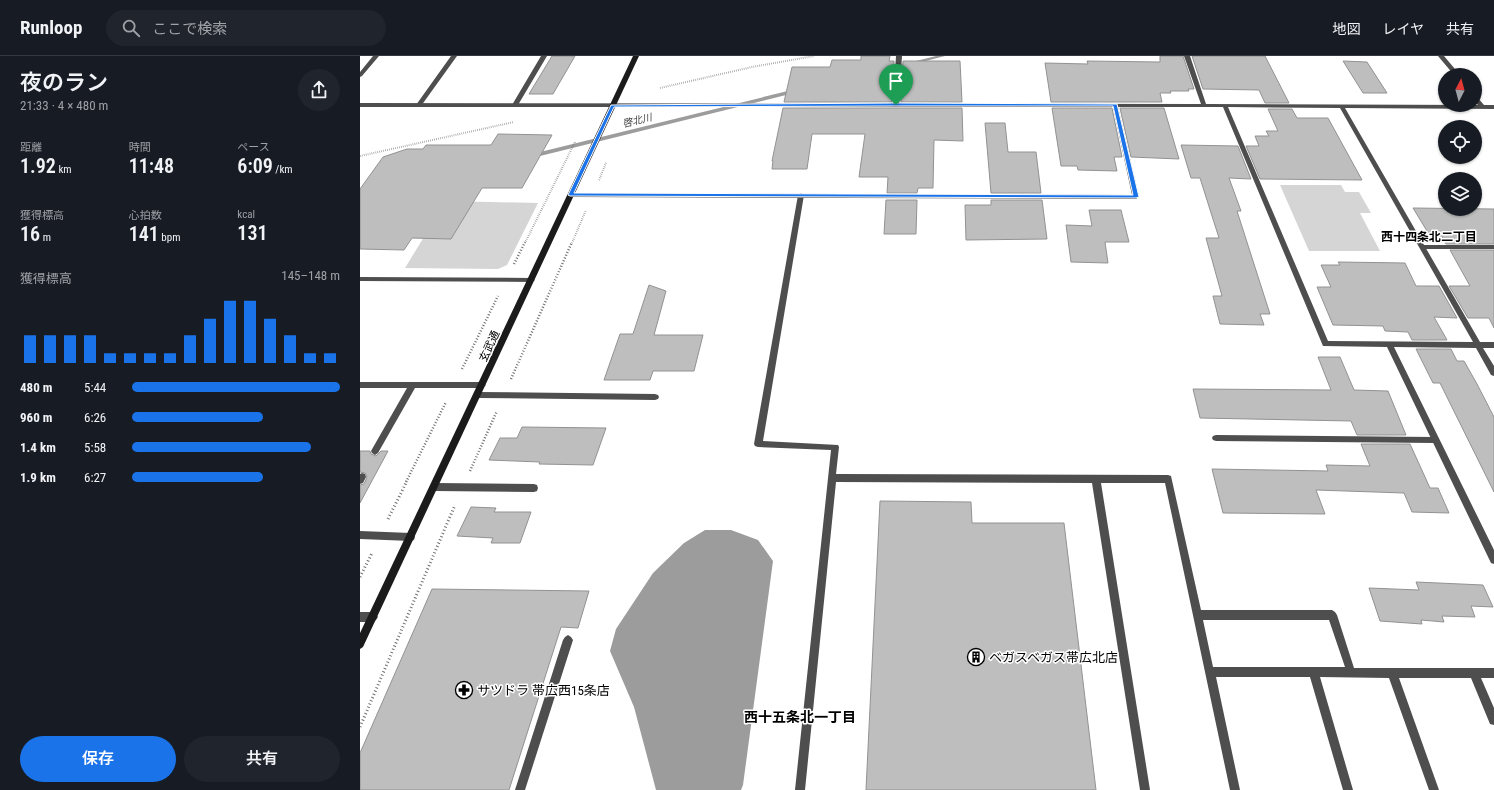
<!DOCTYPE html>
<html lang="ja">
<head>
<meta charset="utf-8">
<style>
	:root { --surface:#171b24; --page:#20242c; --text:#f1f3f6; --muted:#9ea1a6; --line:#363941; --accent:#1a73e8 }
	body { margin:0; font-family:"Roboto Condensed","Noto Sans JP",sans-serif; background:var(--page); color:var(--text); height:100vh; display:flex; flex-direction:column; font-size:15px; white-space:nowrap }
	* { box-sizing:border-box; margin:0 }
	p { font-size:13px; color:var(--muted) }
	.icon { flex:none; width:22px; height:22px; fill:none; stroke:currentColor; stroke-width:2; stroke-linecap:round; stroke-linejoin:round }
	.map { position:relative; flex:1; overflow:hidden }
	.side { display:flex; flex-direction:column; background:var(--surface); width:360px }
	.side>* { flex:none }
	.needle { width:26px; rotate:6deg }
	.fabs { position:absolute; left:1078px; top:12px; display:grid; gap:8px }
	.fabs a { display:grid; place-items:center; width:44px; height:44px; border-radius:50%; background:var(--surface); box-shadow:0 1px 3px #0004; font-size:20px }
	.pin { position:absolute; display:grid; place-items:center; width:34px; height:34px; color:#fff; margin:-41px -17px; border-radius:50% 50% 50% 0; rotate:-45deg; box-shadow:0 0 4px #0007 }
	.pin .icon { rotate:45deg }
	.round { display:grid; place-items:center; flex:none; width:42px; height:42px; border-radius:21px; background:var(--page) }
	.summary { display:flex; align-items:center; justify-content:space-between; height:68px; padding:0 20px }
	h1 { font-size:22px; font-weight:600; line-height:30px }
	.figures { display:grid; grid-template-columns:repeat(3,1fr); gap:6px; height:68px; padding:4px 20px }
	.figures div { display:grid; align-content:center }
	.figures b { font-size:20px; font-weight:600 }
	.figures small { font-size:11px; font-weight:400 }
	.figures p { font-size:11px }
	.chart { height:112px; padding:8px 20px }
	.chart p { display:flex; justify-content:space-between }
	.chart svg { width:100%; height:72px; margin-top:4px; stroke:var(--accent); stroke-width:6 }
	.primary-button { display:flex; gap:8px; margin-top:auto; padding:8px 20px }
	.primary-button a { flex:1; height:46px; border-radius:24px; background:var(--accent); color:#fff; font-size:16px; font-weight:600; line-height:46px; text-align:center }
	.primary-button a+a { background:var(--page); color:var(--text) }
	ul { padding:0 20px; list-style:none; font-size:13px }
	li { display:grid; grid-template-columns:64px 48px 1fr; align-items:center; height:30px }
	li i { height:10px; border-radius:5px; background:var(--accent) }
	header { display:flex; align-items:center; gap:24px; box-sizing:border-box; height:56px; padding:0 20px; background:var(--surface); border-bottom:1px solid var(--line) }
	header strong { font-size:19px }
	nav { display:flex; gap:22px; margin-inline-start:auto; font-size:14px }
	.search { width:280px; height:36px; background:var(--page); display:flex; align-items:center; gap:10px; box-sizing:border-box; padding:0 14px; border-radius:22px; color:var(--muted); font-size:15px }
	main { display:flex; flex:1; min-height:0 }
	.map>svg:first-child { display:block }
	.green { fill:#d5d5d5 }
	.water { fill:#9c9c9c }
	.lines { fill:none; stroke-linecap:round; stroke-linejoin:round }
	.stream { fill:#9c9c9c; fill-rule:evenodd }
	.building { fill:#bebebe; stroke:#929292 }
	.path-far2 { stroke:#707070; stroke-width:2; stroke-dasharray:0.5 1.5; stroke-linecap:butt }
	.path-far1 { stroke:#707070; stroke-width:2.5; stroke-dasharray:1 2; stroke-linecap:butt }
	.path { stroke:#707070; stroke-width:3; stroke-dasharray:1 2.5; stroke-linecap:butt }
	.lane { fill:#4e4e4e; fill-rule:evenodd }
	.street { fill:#4e4e4e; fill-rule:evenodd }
	.secondary { fill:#1b1b1b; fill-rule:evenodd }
	.route { fill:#1a73e8; stroke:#fff; fill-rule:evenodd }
	.labels { text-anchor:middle; stroke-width:3; stroke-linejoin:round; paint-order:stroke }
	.far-water-label { font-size:10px; font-style:italic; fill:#3d3d3d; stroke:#fff }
	.street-label { font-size:11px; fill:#000; stroke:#fff }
	.neighbourhood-label { font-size:12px; font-weight:bold; fill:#000; stroke:#fff }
	.near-poi-label { font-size:13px; fill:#000; stroke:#fff; text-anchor:start }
	.near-neighbourhood-label { font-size:14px; font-weight:bold; fill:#000; stroke:#fff }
</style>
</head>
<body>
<header>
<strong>Runloop</strong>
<div class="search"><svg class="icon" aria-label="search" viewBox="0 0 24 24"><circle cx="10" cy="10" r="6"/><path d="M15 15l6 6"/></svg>ここで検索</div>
<nav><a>地図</a><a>レイヤ</a><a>共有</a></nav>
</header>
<main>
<section class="side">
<div class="summary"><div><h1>夜のラン</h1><p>21:33 · 4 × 480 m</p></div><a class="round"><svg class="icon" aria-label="share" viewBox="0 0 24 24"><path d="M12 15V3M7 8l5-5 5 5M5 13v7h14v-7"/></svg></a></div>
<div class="figures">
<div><p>距離</p><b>1.92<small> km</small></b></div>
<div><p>時間</p><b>11:48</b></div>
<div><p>ペース</p><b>6:09<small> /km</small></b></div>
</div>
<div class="figures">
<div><p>獲得標高</p><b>16<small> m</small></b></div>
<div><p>心拍数</p><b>141<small> bpm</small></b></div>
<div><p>kcal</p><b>131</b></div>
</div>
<div class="chart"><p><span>獲得標高</span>145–148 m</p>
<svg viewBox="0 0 160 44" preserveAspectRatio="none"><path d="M5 44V27M15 44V27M25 44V27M35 44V27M45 44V38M55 44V38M65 44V38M75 44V38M85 44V27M95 44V17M105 44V6M115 44V6M125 44V17M135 44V27M145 44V38M155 44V38"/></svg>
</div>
<ul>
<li><b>480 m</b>5:44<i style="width:100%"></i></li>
<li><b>960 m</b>6:26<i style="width:63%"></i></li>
<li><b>1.4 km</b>5:58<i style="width:86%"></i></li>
<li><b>1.9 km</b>6:27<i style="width:63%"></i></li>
</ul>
<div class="primary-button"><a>保存</a><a>共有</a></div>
</section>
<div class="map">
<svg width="1134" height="734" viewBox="0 0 1134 734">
	<rect width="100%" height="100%" fill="#fff"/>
	<path class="green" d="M920 129H981L985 136H999L1011 157H1000L1020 195H949Z
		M86 145 178 147 147 209 138 213 45 212Z"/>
	<path class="water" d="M345 474H371L398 484 413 505 383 729 381 734H296L274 651 250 595 256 573 293 517 324 487Z"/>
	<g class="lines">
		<path class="stream" d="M576 0H585L523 16 520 14Z
			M436 33 438 34V36L172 102 169 100 172 98Z"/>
	</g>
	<path class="building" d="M192 0H215L193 38H169Z
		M501 0H530L529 5H534L532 46H424L432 11H470L472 4H501Z
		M800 0H823L834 33H828L829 35H810L811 37H800L802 46H691L685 7 728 8 727 5 800 6Z
		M832 0H905L929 47H905L899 34 843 33Z
		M543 5H600L602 46H541Z
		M983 5 1007 6 1027 37H1003Z
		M423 52H602L603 85 574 84 573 132H558L557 137H527L528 121H499L505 78H452L447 113H412L413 105H412Z
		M692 52H752L762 101H754L757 115 718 114 717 110H701Z
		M760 52H804L819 103 771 101Z
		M908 53H932L937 62H968L1002 124 900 123 886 90H899L895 80H909L906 75H918Z
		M625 67H645L648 96H676L681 137H631Z
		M138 78 192 79 162 132H122L91 183 52 182 44 194 0 193V133L23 101 47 93H63L66 89H131Z
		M821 89 878 90 891 123 869 122 881 155H877L910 258H900L904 269 860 268 853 240H862L846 182H859L840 122H831Z
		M526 144H557L556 178H524Z
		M631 144H682L687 183 606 184 605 149H631Z
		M1053 152 1134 153V188H1086L1082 180H1070Z
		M729 154H761L769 186H745L748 207 711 206 706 169 732 170Z
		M1090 194H1134V272L1129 262H1108L1089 230H1110Z
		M978 206 1045 207 1056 230H1079L1097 262 1074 261 1087 284H1052L1048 276 1025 275 1023 270 973 269 957 231H971L961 209H980Z
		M289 229 306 235 294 279H343L334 315H293L290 324H244L260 278H273Z
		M1056 293H1091L1097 305H1104L1117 328 1134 361V436L1080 327H1073Z
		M958 301H980L994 334 1028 335 1046 379H997L991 365 840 362 833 333 971 334Z
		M162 371 246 372 233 409 179 408 180 406 129 404 140 382H157Z
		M1001 388H1050L1070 432H1078L1089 457 1052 456 1044 437 956 434 965 458 863 457 852 413 968 415 966 409 1010 410Z
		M0 395H10L11 398 16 400 21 395H28L0 447V429L4 428 7 421 5 417 0 416Z
		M520 445 611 446 612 467H704L736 734H506Z
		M111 451 136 452 134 456H171L160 487H131L133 482 97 480Z
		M1056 526 1123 529 1133 551 1111 550 1115 561 1082 560 1084 566 1061 564 1062 568 1020 565 1009 532 1059 534Z
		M72 533 229 535 218 572 201 571 149 734H0V697Z"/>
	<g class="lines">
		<path class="path-far2" d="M300 32 392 11 454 0
			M0 100 154 66
			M239 124 246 107
			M165 187 215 86
			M212 187 226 154"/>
		<path class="path-far1" d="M154 208 165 186
			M102 313 138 240
			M151 323 212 186
			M110 415 137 355
			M46 426 86 346"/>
		<path class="path" d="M28 463 47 425
			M0 521 12 497
			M0 671 95 449"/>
		<path class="lane" d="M91 0H97L61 50H57L56 49Z
			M181 0H187L158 49 153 50 152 49Z
			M536 0H542L539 49 536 51 533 49Z
			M441 137 444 139 403 385 478 389 479 391 476 418 808 419 811 420 841 554H972L975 556 977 559 994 612H1134V622H1121L1134 652V669L1130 668 1111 622H1039L1079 734H1069L1029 622 960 621 993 734H983L950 621H856L880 734H870L805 427H741L790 734H780L732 427 476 426 445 734H435L471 394 398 391 395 390 394 388 438 139ZM843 564H969L985 611H853Z
			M1060 189H1134V193H1060Z
			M0 326H122L126 329 122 332H55L18 397 15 399 12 397 11 395 47 332H0Z
			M118 336 295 338 298 339 299 341 298 343 295 344 118 342 115 341 114 339 115 337Z
			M856 379 1075 381 1078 382 1079 384 1078 386 1075 387 856 385 853 384 852 382 853 380Z
			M2 417 5 418 6 421 3 427 0 428V418Z
			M75 427 174 428 177 429 178 432 177 435 174 436 75 435 72 434 71 431 72 428Z
			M0 475 51 477 54 478 55 481 54 484 51 485 0 483Z
			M0 556H13L16 558 18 561 16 564 13 566H0Z
			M208 579 211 581 213 584 165 734H155L203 584 205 581Z"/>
		<path class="street" d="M13 0H19L2 20 0 21V16Z
			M824 0H830L846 48 1118 49 1115 46V40L1117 41 1124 49H1134V53L985 52 1120 286H1134V292H1123L1134 310V320L1131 319 1116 292 1034 291 1134 494V508L1131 507 1027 291 963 290 863 51H758L779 141 776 143 211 141 208 139 211 137 772 139 753 51H0V47L841 48ZM868 51 980 52 1113 286 968 285Z
			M1078 0H1084L1100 19H1094Z
			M0 221 172 222 175 224 172 226 0 225Z"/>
		<path class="secondary" d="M273 0H279L3 591 0 593V577Z"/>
	</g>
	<path class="route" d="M536 47 757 48 779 141 776 142 210 140 208 139 251 49ZM536 50H753L773 139 214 137 254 51Z"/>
	<defs>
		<g id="building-ring" transform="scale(0.9)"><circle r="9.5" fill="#fff" stroke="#000" stroke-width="1.5"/><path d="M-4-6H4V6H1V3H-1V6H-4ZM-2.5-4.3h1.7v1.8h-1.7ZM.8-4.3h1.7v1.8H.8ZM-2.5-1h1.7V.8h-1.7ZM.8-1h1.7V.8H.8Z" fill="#000"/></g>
		<g id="pharmacy-ring" transform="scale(0.9)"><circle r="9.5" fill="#fff" stroke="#000" stroke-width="1.5"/><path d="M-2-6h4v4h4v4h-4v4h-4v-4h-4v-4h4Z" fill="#000"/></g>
	</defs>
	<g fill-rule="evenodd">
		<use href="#building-ring" x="616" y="601"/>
		<use href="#pharmacy-ring" x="104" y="634"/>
	</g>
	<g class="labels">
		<g class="far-water-label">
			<text transform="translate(277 64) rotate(-14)" y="4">啓北川</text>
		</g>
		<g class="street-label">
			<text transform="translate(129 290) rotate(-65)" y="4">玄武通</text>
		</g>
		<g class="neighbourhood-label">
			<text x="1069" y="185">西十四条北二丁目</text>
		</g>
		<g class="near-poi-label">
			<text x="629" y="606">ベガスベガス帯広北店</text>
			<text x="117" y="639">サツドラ 帯広西15条店</text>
		</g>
		<g class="near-neighbourhood-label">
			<text x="440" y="666">西十五条北一丁目</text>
		</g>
	</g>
</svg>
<div class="fabs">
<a><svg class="needle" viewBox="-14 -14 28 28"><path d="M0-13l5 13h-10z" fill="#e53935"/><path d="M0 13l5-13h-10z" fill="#9ea1a6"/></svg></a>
<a><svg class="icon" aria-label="locate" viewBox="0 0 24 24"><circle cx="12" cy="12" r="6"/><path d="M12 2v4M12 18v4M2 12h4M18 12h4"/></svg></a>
<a><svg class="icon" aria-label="layers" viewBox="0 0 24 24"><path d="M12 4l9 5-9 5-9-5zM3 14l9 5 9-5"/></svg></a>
</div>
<div class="pin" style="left:536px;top:49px;background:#1e9e55"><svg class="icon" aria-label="arrive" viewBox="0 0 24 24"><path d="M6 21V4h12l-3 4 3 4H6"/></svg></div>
</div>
</main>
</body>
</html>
